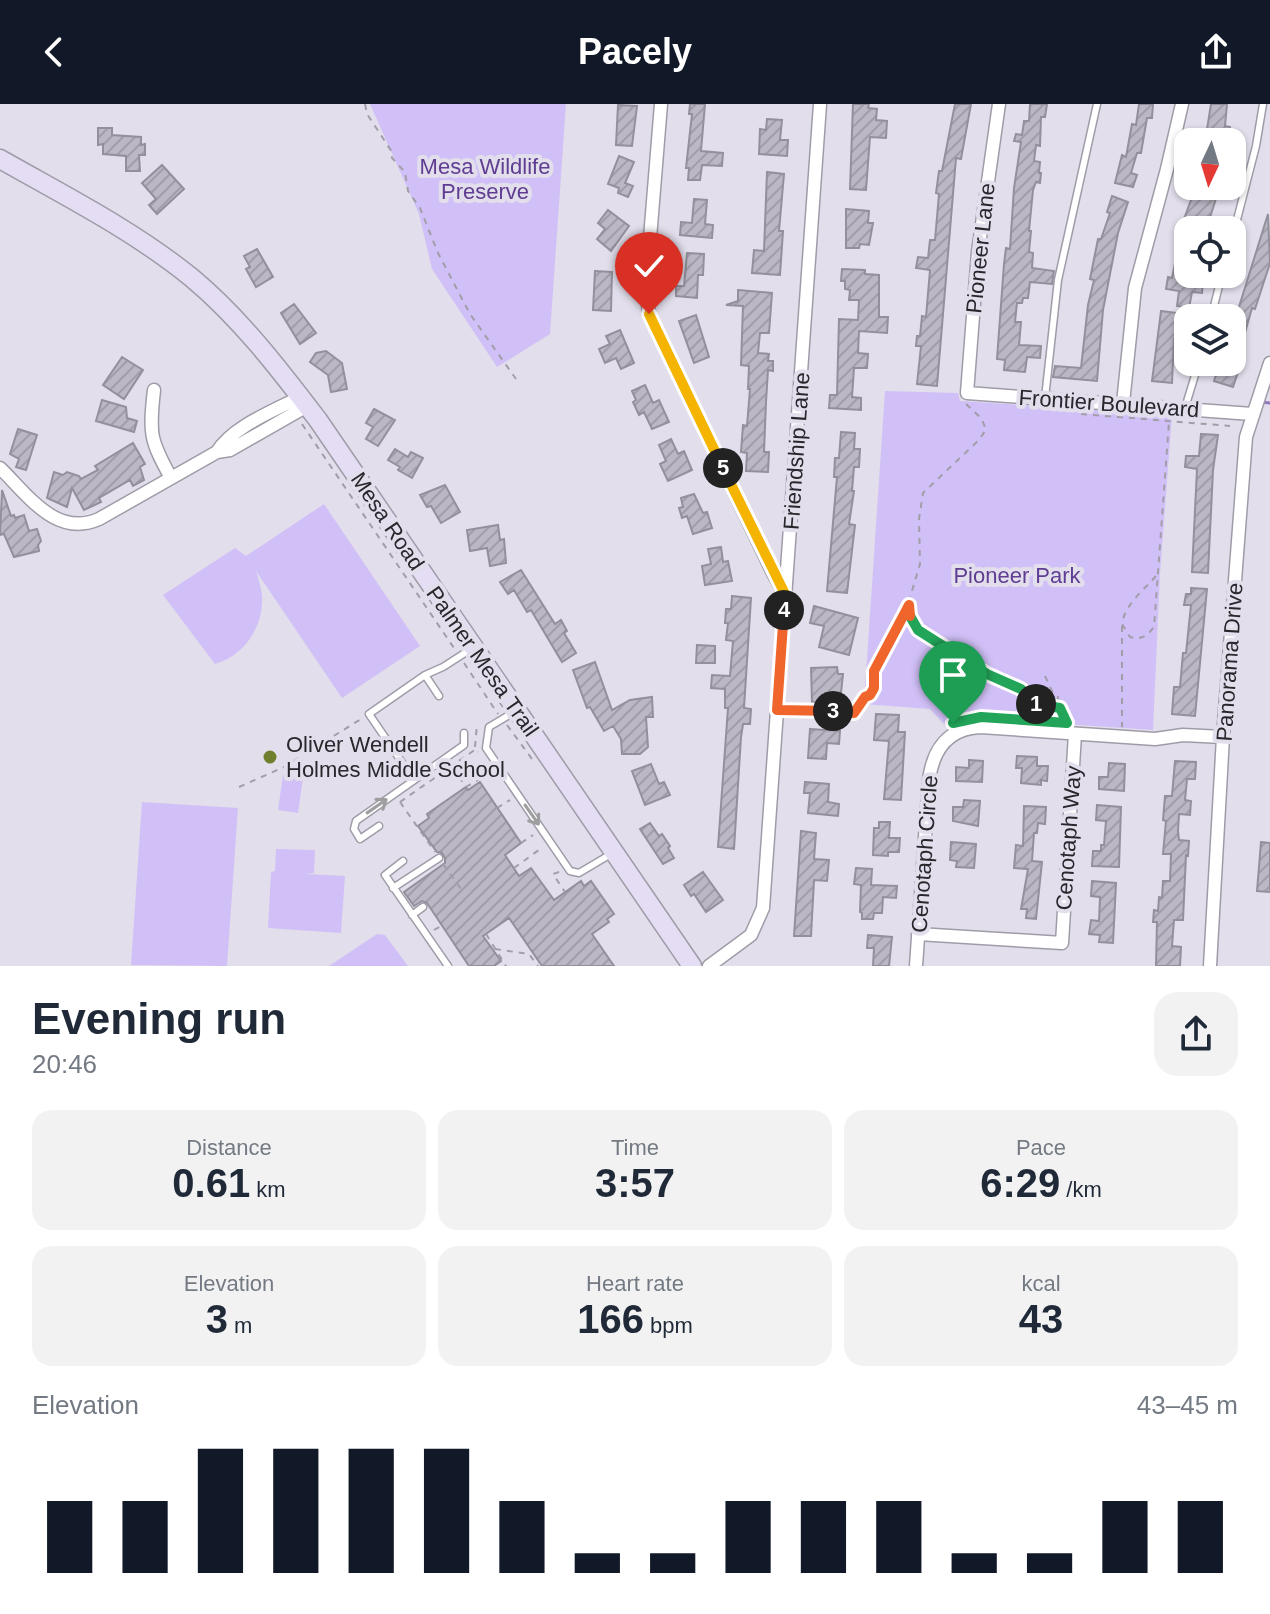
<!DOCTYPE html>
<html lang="en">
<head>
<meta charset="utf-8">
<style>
	:root { --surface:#fff; --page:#f2f2f3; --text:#1f2937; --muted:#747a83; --accent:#111827 }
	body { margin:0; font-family:Arial,sans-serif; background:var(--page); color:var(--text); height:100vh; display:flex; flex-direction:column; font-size:30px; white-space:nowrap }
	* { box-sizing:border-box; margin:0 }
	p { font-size:26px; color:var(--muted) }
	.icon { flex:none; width:44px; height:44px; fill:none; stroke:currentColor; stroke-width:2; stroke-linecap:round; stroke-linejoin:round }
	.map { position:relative; height:862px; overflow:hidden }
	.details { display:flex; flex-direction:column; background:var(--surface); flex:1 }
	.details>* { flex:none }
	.needle { width:52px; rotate:184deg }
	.buttons { position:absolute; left:1174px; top:24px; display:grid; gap:16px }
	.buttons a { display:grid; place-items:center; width:72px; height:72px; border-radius:16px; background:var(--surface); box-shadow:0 2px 6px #0004; font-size:40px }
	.pin { position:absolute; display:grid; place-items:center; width:68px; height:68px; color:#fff; margin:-82px -34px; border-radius:50% 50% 50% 0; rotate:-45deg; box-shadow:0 0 8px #0007 }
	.pin .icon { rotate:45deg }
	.km { position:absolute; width:40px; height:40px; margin:-20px; border-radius:50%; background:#222; color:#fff; font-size:22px; line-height:40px; text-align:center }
	.round { display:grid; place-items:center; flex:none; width:84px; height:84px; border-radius:24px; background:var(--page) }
	.headline { display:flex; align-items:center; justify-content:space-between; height:136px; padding:0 32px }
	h1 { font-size:44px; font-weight:700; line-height:60px }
	.figures { display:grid; grid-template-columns:repeat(3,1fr); gap:12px; height:136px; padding:8px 32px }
	.figures div { display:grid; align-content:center; border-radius:20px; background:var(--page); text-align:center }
	.figures b { font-size:40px; font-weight:700 }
	.figures small { font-size:22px; font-weight:400 }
	.figures p { font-size:22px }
	.chart { height:224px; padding:16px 32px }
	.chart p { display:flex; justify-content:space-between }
	.chart svg { width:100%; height:144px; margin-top:8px; stroke:var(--accent); stroke-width:6 }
	header { display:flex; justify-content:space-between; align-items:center; height:104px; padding:0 32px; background:var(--accent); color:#fff; font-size:36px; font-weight:700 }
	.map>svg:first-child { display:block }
	.green { fill:#d1c0f7 }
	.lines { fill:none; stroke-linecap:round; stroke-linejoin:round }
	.stream { stroke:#9079bf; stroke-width:3 }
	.building { fill:url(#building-hatch); stroke:#93909c; stroke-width:2 }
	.lane-casing { stroke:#9f9ca8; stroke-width:9 }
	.street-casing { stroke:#9f9ca8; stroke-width:15 }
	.secondary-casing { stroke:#9f9ca8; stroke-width:21 }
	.path { stroke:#a19ea8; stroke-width:2; stroke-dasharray:6 6; stroke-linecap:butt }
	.lane { stroke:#fff; stroke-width:6 }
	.street { stroke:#fff; stroke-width:12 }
	.secondary { stroke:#e4ddf3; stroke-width:18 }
	.oneway { stroke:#9e9ea0 }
	.split-1-casing { stroke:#fff; stroke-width:16 }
	.split-2-casing { stroke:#fff; stroke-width:16 }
	.split-3-casing { stroke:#fff; stroke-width:16 }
	.split-4-casing { stroke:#fff; stroke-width:16 }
	.split-5-casing { stroke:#fff; stroke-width:16 }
	.split-6-casing { stroke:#fff; stroke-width:16 }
	.split-1 { stroke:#22a559; stroke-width:10 }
	.split-2 { stroke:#22a559; stroke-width:10 }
	.split-3 { stroke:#f0652b; stroke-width:10 }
	.split-4 { stroke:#f0652b; stroke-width:10 }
	.split-5 { stroke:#f5b400; stroke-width:10 }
	.split-6 { stroke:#f5b400; stroke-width:10 }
	.poi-dot { fill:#707f2d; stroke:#e2deeb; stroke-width:3 }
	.labels { text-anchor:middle; stroke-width:8; stroke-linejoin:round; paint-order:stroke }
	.park-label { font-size:22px; fill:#5f3d92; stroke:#e2deeb }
	.street-label { font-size:22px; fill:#28272c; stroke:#e2deeb }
	.poi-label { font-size:22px; fill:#28272c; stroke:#e2deeb; text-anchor:start }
</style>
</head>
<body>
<header><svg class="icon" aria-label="back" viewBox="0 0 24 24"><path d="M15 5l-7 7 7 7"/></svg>Pacely<svg class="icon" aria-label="share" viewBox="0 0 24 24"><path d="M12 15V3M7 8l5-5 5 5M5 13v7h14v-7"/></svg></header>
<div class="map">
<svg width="1270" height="862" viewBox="0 0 1270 862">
	<defs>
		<pattern id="building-hatch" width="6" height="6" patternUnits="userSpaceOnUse" patternTransform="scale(2)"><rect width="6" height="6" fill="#bbb7c4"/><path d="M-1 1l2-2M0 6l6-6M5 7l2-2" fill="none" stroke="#a19da9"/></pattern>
	</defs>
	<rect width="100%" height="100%" fill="#e2deeb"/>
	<path class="green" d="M370 0H566L550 230 497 263 432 165 419 110Z
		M885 287 958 289 960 297 1172 311 1160 470 1153 626 974 614 947 623 930 605 864 600Z
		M324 400 420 542 342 594 256 467C258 474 261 483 262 491 264 522 245 551 215 560L163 491 235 444 246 452Z
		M283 671 303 674 298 709 278 706Z
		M142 698 238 704 227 862 131 861Z
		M276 745 315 746 314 769 306 770 345 772 341 829 268 824 271 768 275 767Z
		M377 830 385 831 408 862H329Z"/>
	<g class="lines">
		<path class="stream" d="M1261 298 1270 299"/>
	</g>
	<path class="building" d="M690 0H705L701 47 723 49 722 62 702 61 700 76H688L689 64H686L692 10H689Z
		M853 0H869L868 4 877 5 876 16 887 17 886 34 870 33 866 86 850 85Z
		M955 0H971L961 55 956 54 937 282 917 280 921 242H916L917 232H920L922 212 926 213 930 166 916 164 918 153 928 154 930 136H935L939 90 936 89 939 67H942Z
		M1030 0H1047L1045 13H1041L1040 42 1036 41 1034 57 1040 58 1039 69H1041L1040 79 1036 78 1033 86 1029 127H1031L1029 148 1033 149 1032 164 1054 167 1052 180 1030 178 1028 194H1023L1022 199H1017L1015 218H1021L1019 241 1041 242 1040 254 1027 253 1025 268 1004 266 1005 256 997 255 1004 160 1006 144 1010 145 1014 84 1021 38 1014 37 1016 30 1022 31 1024 17H1029Z
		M1139 0H1153L1152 14H1147L1141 49H1137L1131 69 1137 71 1133 83 1115 79 1122 51 1126 53 1132 20 1136 21Z
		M1211 0H1227L1225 22 1230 23 1227 38H1205Z
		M618 1 637 2 632 42 616 41Z
		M767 15 782 16 780 36H788L787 52 759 50 760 25 766 26Z
		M98 24H112V31L141 33V41L145 40V51H139L140 67H126V52L103 50V40L98 41Z
		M619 52 634 58 625 79 633 82 628 93 618 89 619 84 608 80Z
		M162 61 184 85 157 110 149 101 156 95 142 79Z
		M767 68 784 70 779 127H783L780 171 752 169 754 146 764 147Z
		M1207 82 1219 85 1206 126H1188V176L1203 179 1202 189 1192 188 1189 204 1177 202 1179 187 1166 185 1168 173 1172 174 1184 115 1194 88 1204 90Z
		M1112 92 1128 98 1118 129 1103 206 1097 277 1053 273 1055 262 1081 264 1088 201 1094 176 1090 175 1098 135H1101L1110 109 1107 108Z
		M694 95 707 96 705 120 713 121 712 134 680 131 681 118 692 119Z
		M846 105 869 107 868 119H873L869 141 860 140 859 144H846Z
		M608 106 629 122 611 147 597 135 605 125 598 119Z
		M1268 110 1270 159 1255 205 1252 204 1234 267 1238 268 1233 283 1214 277 1220 258H1232V214H1224L1227 203 1238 206Z
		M257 145 273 173 256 183 246 165 250 163 244 152Z
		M687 149 704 150 703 171H698L697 194 676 192V182H684Z
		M842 165 865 166V170L879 171V213H888L887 229 859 227 858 249 868 250 867 264H854L852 293 861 294V306L829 304 830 291H837L839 215 858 216 859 196H849L850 186 845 185V177H841Z
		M595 167 612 168 611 207 593 206Z
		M738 186 772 189 769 229H760L758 249 769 250 768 257H773V267L768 266 766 298 764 348H769L768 368 746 367 747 349 741 348 743 321 747 322 750 285H748L749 262 741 261 743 202 726 201 738 197Z
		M294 200 316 229 300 240 281 209Z
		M1161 207 1178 209 1176 224H1181L1180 236 1174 235 1172 279 1152 277Z
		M696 211 709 253 694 259 679 217Z
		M620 226 634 259 621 265 616 254 605 259 599 245 610 240 606 232Z
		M326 247 342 259 347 285 331 288 328 271 310 258 316 249Z
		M122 253 143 266 124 295 103 281Z
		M645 281 653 299 659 296 669 318 652 325 644 308 639 311 633 298 636 296 632 287Z
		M102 296 126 303 127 314 137 317 134 328 96 317Z
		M374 305 395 316 378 342 366 335 373 323 366 319Z
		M18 325 37 331 26 366 16 363 19 355 10 350Z
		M841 328 855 329 854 345H860L859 363H854L852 387H854L849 420 855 421 847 489 827 487 837 373H834L835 354H839Z
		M1201 330 1218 331 1213 366 1208 469 1192 468 1197 365 1185 363 1186 352H1199Z
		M671 335 678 350 684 347 692 366 668 377 660 360 666 357 659 341Z
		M133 339 145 360 140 363 144 376 133 382 130 376 99 394 101 398 84 406 72 384 67 403 47 394 54 368 63 371 67 368 79 372 81 375 98 366 95 362Z
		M395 345 408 353 411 348 423 354 412 374 398 366 400 363 388 356Z
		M445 381 460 408 441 419 431 402 427 403 420 391Z
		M2 386 11 412 14 411 15 414 24 411 29 427 37 425 41 437 38 441 39 447 14 453 4 430 0 431Z
		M694 390 703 409 707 408 712 424 693 430 687 412 682 414 679 404 683 403 681 394Z
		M498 421 500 436 504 435 506 459 490 462 487 444 470 447 467 426Z
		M721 443 723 458 728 457 732 477 705 481 702 462 711 460 708 445Z
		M521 466 555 520 561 516 567 527 564 529 576 549 562 558 531 506 527 508 514 486 508 490 500 478Z
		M1191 484 1207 485 1195 612 1172 610 1174 583H1180L1183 549H1186L1191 501H1184L1186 490H1191Z
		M732 492 751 494 744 604 751 605 750 620H743L741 633 734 745 718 743 728 604H725V585L711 584 712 571 730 572 733 537 726 536 728 519H725L726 505H731Z
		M814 502 858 514 849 551 819 543 824 522 810 519Z
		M697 541 715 542V559H696Z
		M595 558 612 606 630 596 652 593 653 613H646L648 643 640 650H622L621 635 613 622 604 627 590 603 587 604 573 566Z
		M837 563 838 570H843L841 589H825V598H812L811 564Z
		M876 610 899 611 898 628H905L901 696 884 695 889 637 874 636Z
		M810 625 840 627 839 640 827 639 826 655 808 654Z
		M1017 652 1037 653V662H1048L1047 677 1041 676V681L1021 679 1022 664H1016Z
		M969 656 983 657 982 678 956 677V663L969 664Z
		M1175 657 1196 658 1195 675H1187L1185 696 1191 697 1190 711 1179 710 1178 727 1179 736 1189 737 1188 752 1186 751 1183 816H1174L1172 842 1181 843 1180 862H1156L1157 818H1153L1154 806 1158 807 1159 793 1162 794 1163 777H1170L1171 750H1163L1166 717 1163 716 1165 692H1172Z
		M1109 659 1125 660 1124 687 1099 685V673H1108Z
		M651 660 659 680 664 678 670 691 645 701 632 667Z
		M480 678 521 739 505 751 519 772 531 764 554 796 581 777 584 782 591 777 614 810 607 815 609 818 592 830 614 862H542L509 814 483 832 501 857 494 862H469L427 799 422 797 414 802 404 788 445 759V754L442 749 437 748 418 722 429 714 427 710 466 683 468 686Z
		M805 678 829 680 828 698 839 700 838 712 808 709 810 689H804Z
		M964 696 980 697 978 722 953 717V703H963Z
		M1097 701 1121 703 1119 763 1092 762 1093 747H1101V741H1104L1106 717 1096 716Z
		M1024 702 1046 703 1045 720 1038 719 1037 729H1034L1032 757 1042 758 1036 815 1026 814 1027 805H1021L1028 765 1014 764 1016 741 1023 742Z
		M879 718H890L889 734H900L899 748H888V752L873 751 874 724H879Z
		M650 719 659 732 662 730 670 742 668 744 674 754 663 760 640 725Z
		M801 727 816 729 814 755 829 756 827 777 814 776 811 832H794Z
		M951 738 976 740 974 764 956 763 957 757 950 756Z
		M1261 738 1270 739V788L1257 787Z
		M856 764 872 765 871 781 897 782 896 794 883 793 882 809H874L873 815H862V809L860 808 861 781 854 780Z
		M703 768 723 796 706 808 694 790 691 792 684 781Z
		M1092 777 1116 779 1113 839 1099 838 1100 831 1089 830 1091 816 1099 817 1100 793 1091 792Z
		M868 831 892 833 889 862H873L874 844H867Z"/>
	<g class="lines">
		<g class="lane-casing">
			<path id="lane" d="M1232 135 1256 42 1263 0
				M1211 214 1222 170
				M1045 294 1058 176 1097 0
				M1185 304 1199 258
				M425 571 439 592
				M516 607 489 623 486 644 570 767 579 769 611 750
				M414 676 369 610 425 571 443 563 471 545
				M379 722 360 735 354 725 356 717 464 641V629
				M403 757 385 771 448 862
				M393 784 439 754
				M412 811 423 803"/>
		</g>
		<g class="street-casing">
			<path id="street" d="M661 0 646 183 649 210 773 469 785 490
				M999 0 978 148 967 289 1252 310
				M154 286C149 330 150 336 171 374
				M1123 299 1135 184 1167 65 1182 0
				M217 348C233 322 274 307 300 293
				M0 364C28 391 56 434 99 415L217 348 230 346 307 302
				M918 830 1062 839 1075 630
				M709 862 751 831 763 804 820 0
				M916 862 929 676C933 645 948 624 981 623L1155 635 1183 631 1223 633
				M1210 862 1223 633 1246 333 1270 259"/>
		</g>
		<g class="secondary-casing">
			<path id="secondary" d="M0 55C65 92 133 126 192 174 240 214 280 266 318 316L692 862"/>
		</g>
		<path class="path" d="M365 0 367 10 392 48V54L405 68 408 87 420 104 438 149 470 210 516 275
			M966 300 981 314 986 325 980 335 923 389 919 415 920 460 909 497 910 513 918 526 987 570 1021 585 1036 600 1060 604 1066 618
			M1081 310 1230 322
			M302 320 456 547
			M1156 472C1143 487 1125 500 1122 520L1130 533C1142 536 1147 532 1154 523L1169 318
			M1122 522V623
			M464 559 498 610
			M940 562 952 549
			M927 571a9 9 0 1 1 18 0a9 9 0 1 1-18 0Z
			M1045 572 1052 587 1058 593 1057 602
			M790 605 854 609 865 593 870 591 874 584V567L908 503
			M507 621 532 655
			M475 643 477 620
			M452 663 466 683 491 668
			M239 683 284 663 361 615
			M400 698 476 645 478 648
			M400 698 435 748
			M497 704 510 696
			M521 739 533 731
			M443 760 461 785
			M514 764 543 743
			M559 768 553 770 565 788
			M434 826 441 822
			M486 830 506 862
			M495 845 529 850 538 862"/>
		<use href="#lane" class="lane"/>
		<use href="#street" class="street"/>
		<use href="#secondary" class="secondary"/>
	</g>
	<defs><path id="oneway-shaft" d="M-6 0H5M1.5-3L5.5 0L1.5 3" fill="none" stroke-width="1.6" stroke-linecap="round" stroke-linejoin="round" transform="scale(2)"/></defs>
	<g class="oneway">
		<use href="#oneway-shaft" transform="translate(377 702) rotate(-35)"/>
		<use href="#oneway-shaft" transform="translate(532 711) rotate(55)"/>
	</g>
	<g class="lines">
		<g class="split-1-casing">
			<path id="split-1" d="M953 619 981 613 1067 619 1060 604 1036 600"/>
		</g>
		<g class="split-2-casing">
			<path id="split-2" d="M910 512 918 526 987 570 1021 585 1036 600"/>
		</g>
		<g class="split-3-casing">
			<path id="split-3" d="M833 607 854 609 865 593 870 591 874 584V567L909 501 910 512"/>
		</g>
		<g class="split-4-casing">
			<path id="split-4" d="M784 506 777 606 833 607"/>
		</g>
		<g class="split-5-casing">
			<path id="split-5" d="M723 364 785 490 784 506"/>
		</g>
		<g class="split-6-casing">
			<path id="split-6" d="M649 210 723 364"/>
		</g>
		<use href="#split-1" class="split-1"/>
		<use href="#split-2" class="split-2"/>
		<use href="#split-3" class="split-3"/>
		<use href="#split-4" class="split-4"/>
		<use href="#split-5" class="split-5"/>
		<use href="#split-6" class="split-6"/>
	</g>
	<circle class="poi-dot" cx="270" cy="653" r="8"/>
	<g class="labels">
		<g class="park-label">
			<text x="485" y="70">Mesa Wildlife<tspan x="485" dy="25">Preserve</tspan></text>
			<text x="1017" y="479">Pioneer Park</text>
		</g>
		<g class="street-label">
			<text transform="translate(980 144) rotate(-84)" y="8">Pioneer Lane</text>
			<text transform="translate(1109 299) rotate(4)" y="8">Frontier Boulevard</text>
			<text transform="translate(796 347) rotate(-86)" y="8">Friendship Lane</text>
			<text transform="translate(388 417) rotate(56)" y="8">Mesa Road</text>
			<text transform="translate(483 557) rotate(55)" y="8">Palmer Mesa Trail</text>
			<text transform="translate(1229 558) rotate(-86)" y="8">Panorama Drive</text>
			<text transform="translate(1068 734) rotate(-86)" y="8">Cenotaph Way</text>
			<text transform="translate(924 750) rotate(-86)" y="8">Cenotaph Circle</text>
		</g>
		<g class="poi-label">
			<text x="286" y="648">Oliver Wendell<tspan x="286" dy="25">Holmes Middle School</tspan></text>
		</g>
	</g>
</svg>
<div class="buttons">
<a><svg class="needle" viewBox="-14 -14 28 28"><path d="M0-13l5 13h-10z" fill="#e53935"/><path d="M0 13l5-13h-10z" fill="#747a83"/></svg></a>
<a><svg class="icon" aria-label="locate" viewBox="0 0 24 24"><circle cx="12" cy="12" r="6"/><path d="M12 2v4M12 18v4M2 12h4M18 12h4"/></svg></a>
<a><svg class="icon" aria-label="layers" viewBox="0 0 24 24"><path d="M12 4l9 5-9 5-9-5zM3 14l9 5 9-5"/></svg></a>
</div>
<div class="pin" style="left:953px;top:619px;background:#1e9e55"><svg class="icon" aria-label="arrive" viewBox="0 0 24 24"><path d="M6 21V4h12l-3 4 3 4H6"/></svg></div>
<div class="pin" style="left:649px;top:210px;background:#d93025"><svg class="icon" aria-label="check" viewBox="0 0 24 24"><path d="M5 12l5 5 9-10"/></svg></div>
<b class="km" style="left:1036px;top:600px">1</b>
<b class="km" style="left:833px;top:607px">3</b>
<b class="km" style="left:784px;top:506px">4</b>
<b class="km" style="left:723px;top:364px">5</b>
</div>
<section class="details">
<div class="headline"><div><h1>Evening run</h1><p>20:46</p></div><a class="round"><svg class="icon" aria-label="share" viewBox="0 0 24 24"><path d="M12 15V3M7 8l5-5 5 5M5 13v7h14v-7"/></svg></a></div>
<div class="figures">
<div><p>Distance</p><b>0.61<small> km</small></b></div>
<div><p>Time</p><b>3:57</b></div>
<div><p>Pace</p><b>6:29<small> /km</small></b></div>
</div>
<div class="figures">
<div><p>Elevation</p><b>3<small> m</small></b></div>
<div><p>Heart rate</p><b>166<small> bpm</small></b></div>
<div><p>kcal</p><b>43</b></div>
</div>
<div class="chart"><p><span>Elevation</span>43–45 m</p>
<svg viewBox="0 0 160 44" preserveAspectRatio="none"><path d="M5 44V22M15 44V22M25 44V6M35 44V6M45 44V6M55 44V6M65 44V22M75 44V38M85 44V38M95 44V22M105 44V22M115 44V22M125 44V38M135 44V38M145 44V22M155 44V22"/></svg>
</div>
</section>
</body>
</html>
